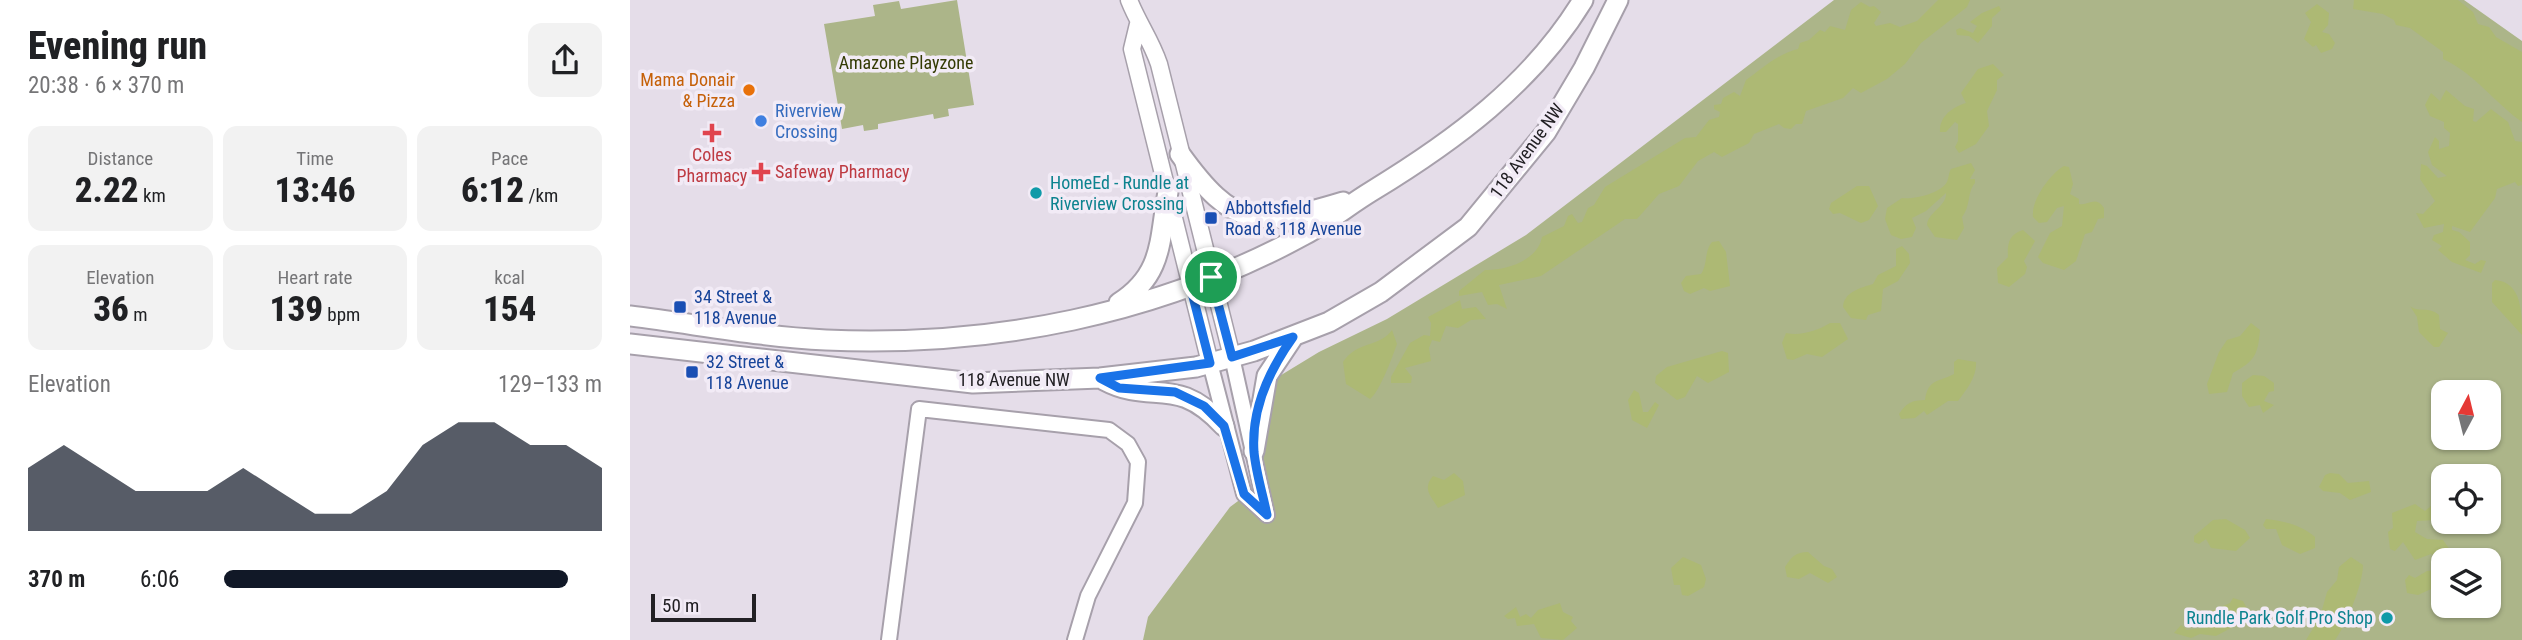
<!DOCTYPE html>
<html lang="en">
<head>
<meta charset="utf-8">
<style>
	:root { --surface:#fff; --page:#f2f2f2; --text:#202124; --muted:#757577; --accent:#111827 }
	body { margin:0; font-family:"Roboto Condensed",sans-serif; background:var(--page); color:var(--text); height:100vh; display:flex; flex-direction:column; font-size:26px; white-space:nowrap }
	* { box-sizing:border-box; margin:0 }
	p { font-size:23px; color:var(--muted) }
	.icon { flex:none; width:38px; height:38px; fill:none; stroke:currentColor; stroke-width:2; stroke-linecap:round; stroke-linejoin:round }
	.map { position:relative; flex:1; overflow:hidden }
	.panel { display:flex; flex-direction:column; background:var(--surface); width:630px }
	.panel>* { flex:none }
	.needle { width:46px; rotate:7deg }
	.controls { position:absolute; left:1801px; top:380px; display:grid; gap:14px }
	.controls a { display:grid; place-items:center; width:70px; height:70px; border-radius:14px; background:var(--surface); box-shadow:0 2px 5px #0004; font-size:35px }
	.scale { position:absolute; left:21px; bottom:18px; width:105px; box-sizing:border-box; padding-left:7px; border:4px solid #222024; border-top:0; font-size:19px; line-height:24px; white-space:nowrap; color:#222024; -webkit-text-stroke:5px #f2ebf6; paint-order:stroke }
	.pin { position:absolute; display:grid; place-items:center; width:60px; height:60px; color:#fff; margin:-30px; border:4px solid #fff; border-radius:50%; box-shadow:0 2px 7px #0007 }
	.round { display:grid; place-items:center; flex:none; width:74px; height:74px; border-radius:14px; background:var(--page) }
	.summary { display:flex; align-items:center; justify-content:space-between; height:119px; padding:0 28px }
	h1 { font-size:38px; font-weight:800; line-height:52px }
	.metrics { display:grid; grid-template-columns:repeat(3,1fr); gap:10px; height:119px; padding:7px 28px }
	.metrics div { display:grid; align-content:center; border-radius:14px; background:var(--page); text-align:center }
	.metrics b { font-size:35px; font-weight:800 }
	.metrics small { font-size:19px; font-weight:400 }
	.metrics p { font-size:19px }
	.chart { height:196px; padding:14px 28px }
	.chart p { display:flex; justify-content:space-between }
	.chart svg { width:100%; height:126px; margin-top:7px; fill:var(--accent); opacity:.7 }
	ul { padding:0 28px; list-style:none; font-size:23px }
	li { display:grid; grid-template-columns:112px 84px 1fr; align-items:center; height:52px }
	li i { height:18px; border-radius:9px; background:var(--accent) }
	main { display:flex; flex:1; min-height:0 }
	.map>svg:first-child { display:block }
	.green { fill:#acb589; fill-rule:evenodd }
	.forest { fill:#adb974 }
	.lines { fill:none; stroke-linecap:round; stroke-linejoin:round }
	.minor-casing { stroke:#a7a0ab; stroke-width:18 }
	.tertiary-casing { stroke:#a7a0ab; stroke-width:19 }
	.secondary-casing { stroke:#a7a0ab; stroke-width:23 }
	.minor { stroke:#fff; stroke-width:14 }
	.tertiary { stroke:#fff; stroke-width:16 }
	.secondary { stroke:#fff; stroke-width:19 }
	.route-casing { stroke:#fff; stroke-width:14 }
	.route { stroke:#1a73e8; stroke-width:9 }
	.food-dot { fill:#e8710a; stroke:#f2ebf6; stroke-width:2.5 }
	.shop-dot { fill:#3f7fe0; stroke:#f2ebf6; stroke-width:2.5 }
	.health-dot { fill:#e0444e; stroke:#f2ebf6; stroke-width:2.5 }
	.culture-dot { fill:#0f9aa8; stroke:#f2ebf6; stroke-width:2.5 }
	.transit-dot { fill:#1a4fb4; stroke:#f2ebf6; stroke-width:2.5 }
	.labels { text-anchor:middle; stroke-width:7; stroke-linejoin:round; paint-order:stroke }
	.park-label { font-size:18px; fill:#333a03; stroke:#f2ebf6 }
	.food-label { font-size:18px; fill:#c56008; stroke:#f2ebf6; text-anchor:end }
	.shop-label { font-size:18px; fill:#366cbe; stroke:#f2ebf6; text-anchor:start }
	.street-label { font-size:18px; fill:#222024; stroke:#f2ebf6 }
	.health-label { font-size:18px; fill:#be3a42; stroke:#f2ebf6 }
	.culture-label { font-size:18px; fill:#0d838f; stroke:#f2ebf6; text-anchor:start }
	.transit-label { font-size:18px; fill:#164399; stroke:#f2ebf6; text-anchor:start }
</style>
</head>
<body>
<main>
<section class="panel">
<div class="summary"><div><h1>Evening run</h1><p>20:38 · 6 × 370 m</p></div><a class="round"><svg class="icon" aria-label="share" viewBox="0 0 24 24"><path d="M12 15V3M7 8l5-5 5 5M5 13v7h14v-7"/></svg></a></div>
<div class="metrics">
<div><p>Distance</p><b>2.22<small> km</small></b></div>
<div><p>Time</p><b>13:46</b></div>
<div><p>Pace</p><b>6:12<small> /km</small></b></div>
</div>
<div class="metrics">
<div><p>Elevation</p><b>36<small> m</small></b></div>
<div><p>Heart rate</p><b>139<small> bpm</small></b></div>
<div><p>kcal</p><b>154</b></div>
</div>
<div class="chart"><p><span>Elevation</span>129–133 m</p>
<svg viewBox="0 0 160 44" preserveAspectRatio="none"><path d="M0 44V22L10 14L20 22L30 30L40 30L50 30L60 22L70 30L80 38L90 38L100 30L110 14L120 6L130 6L140 14L150 14L160 22V44z"/></svg>
</div>
<ul>
<li><b>370 m</b>6:06<i style="width:91%"></i></li>
</ul>
</section>
<div class="map">
<svg width="1892" height="640" viewBox="0 0 1892 640">
	<rect width="100%" height="100%" fill="#e5dde9"/>
	<path class="green" d="M327 0 344 105 318 109 319 116 304 119 303 114 248 124V129L234 131 233 125 212 129 194 24 245 16 243 5 269 1 271 9Z
		M1204 0H1834L1892 41V640H513L518 617 600 507 627 487 643 380 689 352 757 319 896 235ZM1813 392H1858V438H1813ZM1813 476H1858V522H1813ZM1813 560H1858V606H1813Z"/>
	<path class="forest" d="M1308 0H1340L1337 7 1291 43 1275 64 1257 79 1231 93 1223 88 1213 98 1176 111 1172 124H1166L1161 129 1154 128 1149 124 1124 134 1119 143 1092 157 1084 152 1068 161 1049 186 1029 194 1007 219H995L911 276 869 285 877 309 867 304 858 305 852 292 829 296V291L855 270C874 271 908 261 912 237L934 226 938 216 942 214 948 223 952 222 958 208 964 205 975 187 1055 138 1066 137 1079 120 1089 117 1090 112 1084 109V105L1091 104 1093 98 1104 92 1110 96 1116 80C1132 69 1147 54 1168 49L1170 43 1179 40 1190 30 1195 32 1200 26 1215 30 1221 10 1231 2 1240 7 1244 6 1251 12 1244 23 1246 26 1260 23 1270 27 1287 21Z
		M1724 0H1828L1843 12 1848 24 1859 27 1866 37 1892 52V122C1865 103 1844 73 1813 59V52L1780 28 1766 25 1764 20 1753 14 1723 9Z
		M1687 4 1699 13 1698 25 1692 32 1699 34 1705 43 1702 49 1691 53 1686 45 1683 47 1674 39 1681 22 1675 13Z
		M1369 6 1371 10 1362 18V26L1348 43 1339 36 1327 35 1326 30 1330 28 1343 33 1347 26 1340 22 1352 13Z
		M1363 64 1374 75 1367 80V90L1357 111 1359 126 1346 144 1329 153 1325 147 1328 141V124L1325 122 1316 132H1310C1309 117 1322 107 1336 103L1331 93 1348 69Z
		M1816 90 1835 106 1844 109 1843 121 1846 122 1861 109 1878 122 1885 141 1892 142V185L1888 186 1885 182 1867 189 1865 198 1840 232 1822 226V230L1829 232 1840 242V255L1835 260 1845 264 1851 260 1856 261 1851 273 1822 262 1808 250 1812 246 1802 240 1804 235 1813 232 1814 224 1794 228 1786 213 1793 214 1805 201 1790 179 1791 164 1797 166 1808 178 1817 176 1802 165 1798 152 1805 137 1809 141V149L1819 146 1820 133 1814 128V122L1800 116 1795 105 1801 93 1810 101Z
		M1341 163 1345 170 1340 179H1345V183C1337 192 1341 206 1332 217L1334 228 1327 240 1305 237 1297 225C1298 212 1317 206 1316 193L1296 211 1282 218 1286 228 1282 237 1271 239 1261 235 1255 219 1257 208 1272 198C1283 200 1315 193 1318 179 1319 175 1319 172 1321 169Z
		M1434 166 1439 167 1443 184 1440 194 1449 199V204C1459 206 1465 195 1474 208V218L1468 219 1462 232 1455 234 1446 261 1434 270 1413 263 1408 257 1420 233 1432 226 1434 206 1427 208 1417 222 1409 223 1403 217C1401 200 1420 174 1434 166Z
		M1227 186H1239L1248 206 1239 220 1231 223 1210 213 1203 214 1199 209 1201 203Z
		M1393 230 1405 241 1394 261 1397 267 1395 274 1379 287 1368 283 1367 268 1378 257C1377 244 1379 234 1393 230Z
		M1089 241 1096 252 1100 286 1080 291 1074 288 1060 294 1054 291 1051 283 1056 276 1071 274C1078 264 1074 251 1082 242Z
		M1272 246 1279 254 1280 263 1268 281 1253 289 1251 311 1238 315 1236 320 1221 318 1213 307C1214 292 1230 288 1243 284L1248 275 1266 266V249Z
		M1865 280C1892 282 1892 313 1892 335L1862 302V283Z
		M830 300 832 309 846 307 856 319 841 320 828 328 816 326 810 342 802 340 799 348 801 361 775 368 782 377 781 383H761V377L780 343 794 335 800 336 801 323 798 317Z
		M1780 306C1788 313 1799 306 1809 315L1810 329 1818 333 1809 347H1804L1789 332 1787 317Z
		M1200 323H1210L1218 339 1192 357 1177 354 1163 360 1157 359 1152 343 1156 333C1171 336 1187 331 1200 323Z
		M1621 323 1630 330C1628 356 1624 361 1603 373L1597 392 1579 394 1577 384 1589 352 1597 340 1610 336Z
		M762 330 767 344C762 358 750 391 740 399L716 384 713 362C728 340 749 348 762 330Z
		M1092 351 1098 353 1099 372 1078 383 1067 376 1055 397 1047 400 1025 383 1026 376 1037 367Z
		M1328 359 1346 362C1347 377 1337 389 1328 401H1318L1297 415 1294 411 1285 418 1271 419 1269 414C1276 403 1282 400 1295 400 1298 378 1310 382 1324 374V362Z
		M1623 375 1634 376 1644 383V391L1639 392 1634 401 1644 405 1633 413 1630 405 1619 407 1612 396V383Z
		M1004 390 1009 393 1013 412H1018L1025 402 1029 405 1017 428 1002 420 998 400Z
		M824 473 833 481 835 495 808 508C801 496 792 489 803 476L814 480Z
		M1700 473 1709 474 1718 483 1739 481 1741 492 1720 500 1710 493 1693 491 1689 487 1695 475Z
		M1785 504 1795 511 1801 506 1809 514 1806 520 1787 521 1785 532 1797 539 1813 540 1827 560H1814L1801 554 1785 560 1773 542 1765 551 1760 549 1758 532 1763 528 1762 513Z
		M1596 519 1615 530 1620 538 1606 551 1581 548 1576 539 1569 544 1564 542V536L1583 520Z
		M1636 519C1654 521 1671 525 1685 537V548L1670 554 1652 545 1646 529H1636L1633 525Z
		M1178 552 1194 566 1202 569 1207 577 1198 583 1180 573 1169 579 1157 577 1155 567C1161 557 1166 552 1178 552Z
		M1053 557 1071 565 1076 579 1074 587 1058 596 1052 595 1050 585H1044L1041 568Z
		M1721 557 1733 565C1733 584 1716 625 1705 640H1676L1690 617 1697 592 1707 580 1709 567Z
		M1813 569V592L1801 589 1788 595 1777 593 1775 580 1779 575 1785 578 1797 571Z
		M1603 598 1613 601 1619 612 1618 619 1586 636 1570 634 1561 638 1544 633 1551 625 1557 630 1573 628 1579 612 1600 603Z
		M930 603 933 612 943 617 941 621 947 628 933 640 911 638 904 624 887 626 885 618 878 619 874 616 886 607 890 617 896 614 901 618 908 610Z"/>
	<g class="lines">
		<g class="minor-casing">
			<path id="minor" d="M580 363 614 494 637 515 602 357
				M259 640 289 409 479 430 498 444 508 462 505 503 458 596 445 640"/>
		</g>
		<g class="tertiary-casing">
			<path id="tertiary" d="M499 0C508 23 521 40 529 64L602 357
				M508 24 502 49 580 363"/>
		</g>
		<g class="secondary-casing">
			<path id="secondary" d="M550 154C604 229 627 228 713 202
				M489 303C534 274 529 240 538 192
				M0 316C65 324 131 337 196 340 363 347 527 315 674 235 698 222 719 205 742 191 824 141 902 84 953 0
				M0 344 343 383 470 378 566 367 624 351 699 322 751 292 838 227 916 132 954 68 988 0
				M474 380C523 406 545 373 594 426
				M624 451 637 376 663 337"/>
		</g>
		<use href="#minor" class="minor"/>
		<use href="#tertiary" class="tertiary"/>
		<use href="#secondary" class="secondary"/>
	</g>
	<g class="lines">
		<g class="route-casing">
			<path id="route" d="M581 277 602 357 663 337C640 369 621 410 624 452 626 473 633 495 637 515L614 494 594 426 574 406 545 392 489 388 470 378 580 363 560 285Z"/>
		</g>
		<use href="#route" class="route"/>
	</g>
	<circle class="food-dot" cx="119" cy="90" r="7"/>
	<circle class="shop-dot" cx="131" cy="121" r="7"/>
	<g class="health-dot">
		<path d="M78.5 122.5h7v7h7v7h-7v7h-7v-7h-7v-7h7z"/>
		<path d="M127.5 161.5h7v7h7v7h-7v7h-7v-7h-7v-7h7z"/>
	</g>
	<g class="culture-dot">
		<circle cx="406" cy="193" r="7"/>
		<circle cx="1757" cy="618" r="7"/>
	</g>
	<g class="transit-dot">
		<rect x="574" y="211" width="14" height="14" rx="3.5"/>
		<rect x="43" y="300" width="14" height="14" rx="3.5"/>
		<rect x="55" y="365" width="14" height="14" rx="3.5"/>
	</g>
	<g class="labels">
		<g class="park-label">
			<text x="276" y="69">Amazone Playzone</text>
		</g>
		<g class="food-label">
			<text x="105" y="86">Mama Donair<tspan x="105" dy="21">&amp; Pizza</tspan></text>
		</g>
		<g class="shop-label">
			<text x="145" y="117">Riverview<tspan x="145" dy="21">Crossing</tspan></text>
		</g>
		<g class="street-label">
			<text transform="translate(897 151) rotate(-54)" y="6">118 Avenue NW</text>
			<text x="384" y="386">118 Avenue NW</text>
		</g>
		<g class="health-label">
			<text x="82" y="161">Coles<tspan x="82" dy="21">Pharmacy</tspan></text>
			<text x="145" y="178" text-anchor="start">Safeway Pharmacy</text>
		</g>
		<g class="culture-label">
			<text x="420" y="189">HomeEd - Rundle at<tspan x="420" dy="21">Riverview Crossing</tspan></text>
			<text x="1743" y="624" text-anchor="end">Rundle Park Golf Pro Shop</text>
		</g>
		<g class="transit-label">
			<text x="595" y="214">Abbottsfield<tspan x="595" dy="21">Road &amp; 118 Avenue</tspan></text>
			<text x="64" y="303">34 Street &amp;<tspan x="64" dy="21">118 Avenue</tspan></text>
			<text x="76" y="368">32 Street &amp;<tspan x="76" dy="21">118 Avenue</tspan></text>
		</g>
	</g>
</svg>
<div class="controls">
<a><svg class="needle" viewBox="-14 -14 28 28"><path d="M0-13l5 13h-10z" fill="#e53935"/><path d="M0 13l5-13h-10z" fill="#757577"/></svg></a>
<a><svg class="icon" aria-label="locate" viewBox="0 0 24 24"><circle cx="12" cy="12" r="6"/><path d="M12 2v4M12 18v4M2 12h4M18 12h4"/></svg></a>
<a><svg class="icon" aria-label="layers" viewBox="0 0 24 24"><path d="M12 4l9 5-9 5-9-5zM3 14l9 5 9-5"/></svg></a>
</div>
<div class="scale">50 m</div>
<div class="pin" style="left:581px;top:277px;background:#1e9e55"><svg class="icon" aria-label="arrive" viewBox="0 0 24 24"><path d="M6 21V4h12l-3 4 3 4H6"/></svg></div>
</div>
</main>
</body>
</html>
